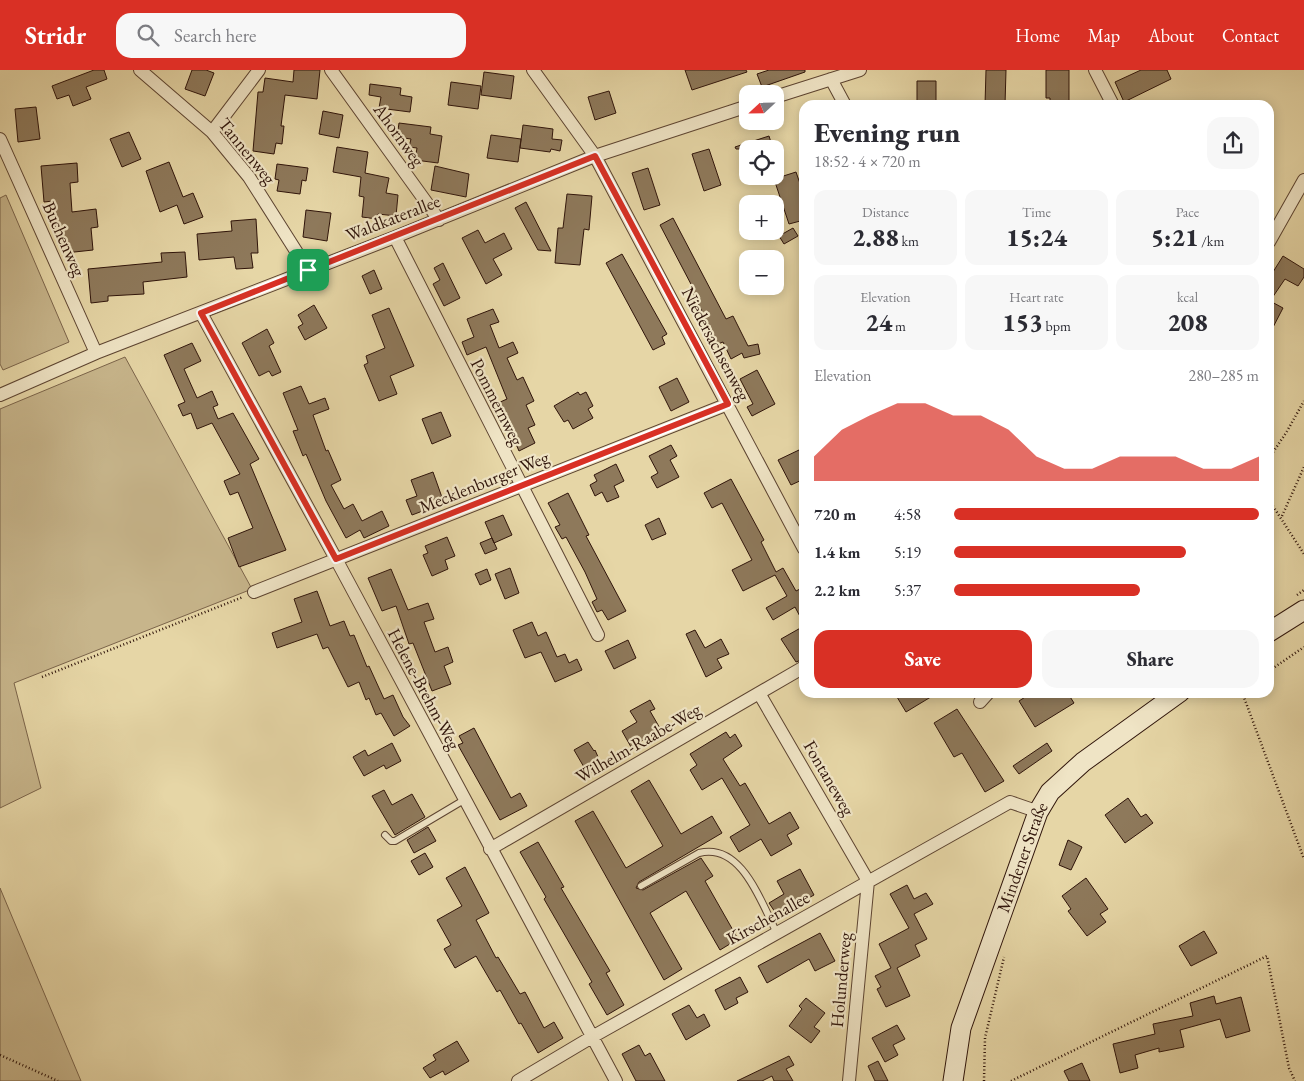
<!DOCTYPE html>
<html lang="en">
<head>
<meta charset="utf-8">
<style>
	:root { --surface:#fff; --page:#f7f7f7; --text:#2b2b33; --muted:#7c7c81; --accent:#d93025 }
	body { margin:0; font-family:"EB Garamond",serif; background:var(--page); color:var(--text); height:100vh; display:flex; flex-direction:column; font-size:19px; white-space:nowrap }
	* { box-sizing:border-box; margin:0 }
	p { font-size:16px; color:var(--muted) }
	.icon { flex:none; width:28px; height:28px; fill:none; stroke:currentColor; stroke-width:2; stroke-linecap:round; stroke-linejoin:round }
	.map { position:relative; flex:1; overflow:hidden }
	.side { position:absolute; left:799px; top:30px; width:475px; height:598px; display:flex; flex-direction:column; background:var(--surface); border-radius:15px; box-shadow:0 2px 12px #0003 }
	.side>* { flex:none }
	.needle { width:32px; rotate:248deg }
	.controls { position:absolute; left:739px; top:15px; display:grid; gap:10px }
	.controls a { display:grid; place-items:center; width:45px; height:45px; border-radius:10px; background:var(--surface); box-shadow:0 2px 12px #0003; font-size:25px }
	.pin { position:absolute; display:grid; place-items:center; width:42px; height:42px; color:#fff; margin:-21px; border-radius:10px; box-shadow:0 2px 8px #0006 }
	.round { display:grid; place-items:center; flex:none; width:52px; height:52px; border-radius:15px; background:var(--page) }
	.summary { display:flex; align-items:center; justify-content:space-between; height:85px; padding:0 15px }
	h1 { font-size:28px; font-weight:800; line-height:38px }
	.metrics { display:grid; grid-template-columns:repeat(3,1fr); gap:8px; height:85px; padding:5px 15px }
	.metrics div { display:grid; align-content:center; border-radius:12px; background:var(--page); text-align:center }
	.metrics b { font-size:25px; font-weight:800 }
	.metrics small { font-size:14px; font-weight:400 }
	.metrics p { font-size:14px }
	.chart { height:140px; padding:10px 15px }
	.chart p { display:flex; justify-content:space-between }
	.chart svg { width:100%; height:90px; margin-top:5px; fill:var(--accent); opacity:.7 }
	.action { display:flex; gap:10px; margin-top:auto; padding:10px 15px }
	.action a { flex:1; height:58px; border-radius:15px; background:var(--accent); color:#fff; font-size:20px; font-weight:800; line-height:58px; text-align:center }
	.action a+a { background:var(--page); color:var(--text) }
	ul { padding:0 15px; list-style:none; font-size:16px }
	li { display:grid; grid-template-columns:80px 60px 1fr; align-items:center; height:38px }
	li i { height:12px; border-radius:6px; background:var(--accent) }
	header { display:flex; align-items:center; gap:30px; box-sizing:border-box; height:70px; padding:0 25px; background:var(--accent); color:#fff }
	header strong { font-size:24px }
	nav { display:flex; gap:28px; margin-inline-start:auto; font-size:18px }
	.search { width:350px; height:45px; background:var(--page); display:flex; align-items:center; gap:12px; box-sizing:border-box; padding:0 18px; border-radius:15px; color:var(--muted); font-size:19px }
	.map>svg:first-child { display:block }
	.green { fill:#c7b58b; stroke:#7b644a }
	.building { fill:#8e795b; stroke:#2f140a }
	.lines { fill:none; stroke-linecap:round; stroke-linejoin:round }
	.lane-casing { stroke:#5d4431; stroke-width:8 }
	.street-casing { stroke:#5d4431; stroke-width:14 }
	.secondary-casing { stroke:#2f140a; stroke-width:21 }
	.path { stroke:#2f140a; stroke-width:2.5; stroke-dasharray:1 2.5; stroke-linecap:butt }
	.lane { stroke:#efe4c5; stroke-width:6 }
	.street { stroke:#efe4c5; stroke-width:12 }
	.secondary { stroke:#efe4c5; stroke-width:19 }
	.route-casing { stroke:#fff; stroke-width:10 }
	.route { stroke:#d93025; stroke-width:6 }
	.labels { text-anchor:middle; stroke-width:4.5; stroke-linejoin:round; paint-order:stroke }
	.street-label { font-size:18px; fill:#2f140a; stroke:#efe4c5 }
</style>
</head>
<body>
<header>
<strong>Stridr</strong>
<div class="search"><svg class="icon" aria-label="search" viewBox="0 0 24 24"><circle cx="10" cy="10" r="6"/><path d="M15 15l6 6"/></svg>Search here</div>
<nav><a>Home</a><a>Map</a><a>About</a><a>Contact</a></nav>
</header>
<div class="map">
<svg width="1304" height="1011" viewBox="0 0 1304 1011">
	<rect width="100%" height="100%" fill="#e6d6a6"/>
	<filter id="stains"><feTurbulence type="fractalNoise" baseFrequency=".004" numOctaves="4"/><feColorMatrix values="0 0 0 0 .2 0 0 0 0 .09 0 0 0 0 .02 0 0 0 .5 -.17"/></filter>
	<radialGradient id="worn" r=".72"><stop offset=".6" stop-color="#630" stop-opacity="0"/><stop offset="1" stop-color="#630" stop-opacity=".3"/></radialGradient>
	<path class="green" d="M6 125 69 272 3 300 0 294V128Z
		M125 287 252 519 14 613 41 718 0 738V339Z
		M0 818 81 1011H0Z"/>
	<path class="building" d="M94 0H104L107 9 86 17 91 29 73 36 69 25 57 29 52 16Z
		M192 0H206L214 3 205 26 185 19Z
		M294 0H320L317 29 285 25 281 56H284L282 74 276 73 274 84 253 81 258 22H263L265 8 293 12Z
		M685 0H746L747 2 692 20Z
		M769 0H805V2L762 17 757 4Z
		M986 0H1006L1005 35H985Z
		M1046 0H1069V35H1050V28H1046Z
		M1141 0H1167L1171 9 1124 32 1115 12Z
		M484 2 514 6 511 29 481 25Z
		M917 11H936V35H917Z
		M451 12 481 16 478 39 448 35Z
		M370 14 401 18 400 25 412 27 410 42 379 38 381 27 369 25Z
		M609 21 616 43 595 50 588 27Z
		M36 37 40 69 18 72 15 39Z
		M323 41 343 45 339 68 319 64Z
		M399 53 431 57 430 64 442 66 438 93 415 90 417 78 409 77 411 69 397 67Z
		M523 55 553 59 552 69 562 70 560 81 551 79 550 82 520 78Z
		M129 62 141 89 122 97 110 69Z
		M491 65 521 69 518 92 487 88Z
		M769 66 773 79H736L735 77Z
		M337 77 368 82 365 103 389 108 386 123 398 125 396 146 378 144 377 149 362 147 364 127 359 126 361 107 333 102Z
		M709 79 721 115 704 121 692 84Z
		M169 92 183 127 193 123 203 147 184 154 177 135 160 142 146 101Z
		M77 93 78 112 70 113 72 142 96 139 98 157 91 158 93 180 65 183 63 160 56 161 53 131 44 132 41 96Z
		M277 94 308 98 306 111 302 110 300 124 277 121 279 110 275 109Z
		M435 96 469 104 466 127 431 120Z
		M648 98 660 135 644 140 632 103Z
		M796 102 804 125V150L789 154 774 109Z
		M567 124 592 126 589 160 584 159 580 195 555 193 558 158H563Z
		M526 132 551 181 538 180 515 138Z
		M306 140 331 143 327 171 303 167Z
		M673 148 726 249 733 246 748 276 758 274 760 284 744 288 742 283 731 289 723 272 718 274 691 219 693 218 660 155Z
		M256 149 258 183H251L253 198 236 199 234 187 199 190 197 164 232 161 231 151Z
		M793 158 798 166 784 174 779 166Z
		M478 160 485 173 504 163 512 179 493 189 502 205 486 214 462 168Z
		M185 182 187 207 143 212 144 224 108 226V231L91 233 88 199 162 192 161 183Z
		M622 184 667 264 662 267 665 274 653 280 606 193Z
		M1283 186 1304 199V207L1298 216 1285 209 1270 231 1283 238 1269 265V200L1273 202Z
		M443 193 460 228 444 236 433 214 440 210 434 198Z
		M374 200 382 219 370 224 362 206Z
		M314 235 327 258 305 270 298 257 303 254 298 245Z
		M389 238 414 296 390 306 397 324 379 331 364 295 368 293 366 286 385 278 372 245Z
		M493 239 499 252 490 255 499 278 513 272 518 283 507 288 517 310 523 307 534 331 526 335 535 355 528 358 535 373 519 381 498 333 507 329 486 277 467 285 462 272 474 267 467 249Z
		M267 259 274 273 269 276 281 302 272 306 269 301 259 306 242 273Z
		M192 273 201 291 184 299 197 328 212 321 218 335 213 337 218 349 233 343 259 389 250 394 286 480 239 497 228 468 253 458 238 422 230 425 224 411 240 404 212 353 197 359 191 343 183 346 178 335 185 332 164 285Z
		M757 300 775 334 752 346 747 337 753 334 740 309Z
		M677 308 689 332 671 341 659 317Z
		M301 316 309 334 325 328 329 339 313 345 326 381 328 380 341 410 331 415 344 439 353 434 362 451 382 441 389 456 364 468 360 460 346 468 326 431 306 384 303 386 293 361 298 360 283 323Z
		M578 322 580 325 586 322 593 336 588 339 593 348 573 359 568 350 564 352 554 336Z
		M441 342 451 366 432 374 422 349Z
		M671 375 677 386 670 390 679 407 657 418 651 407 658 403 649 386Z
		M799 380 804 390V409L791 415 778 390Z
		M616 394 624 411 614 416 619 427 607 432 602 422 595 426 590 415 597 411 594 405Z
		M433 402 444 433 412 445 406 430 417 426 411 410Z
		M731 409 764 470 761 472 776 502 783 498 796 521 804 517V554L795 537 773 550 766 538 787 526 775 505 743 521 732 500 752 490 722 433 712 438 704 423Z
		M568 423 589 465 586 466 626 541 608 550 602 540 597 542 592 532 597 529 585 502 566 467 562 469 555 457 560 455 548 433Z
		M503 445 512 465 494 473 485 452Z
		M659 448 666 464 652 470 645 455Z
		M447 467 455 486 445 490 448 499 432 506 423 485 428 483 425 476Z
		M492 468 497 479 485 484 480 473Z
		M510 498 519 523 505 529 495 504Z
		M391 499 408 540 428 533 434 549 424 552 435 582 448 577 453 592 444 596 451 614 432 621 413 573 409 574 396 536 382 541 368 508Z
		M487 499 491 510 480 515 475 504Z
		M317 521 330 556 344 551 350 566 354 565 367 597 369 596 384 629 393 625 403 647 410 656 394 666 381 643 376 645 369 628 366 630 359 612 348 617 328 577 323 579 317 564 277 578 272 563 302 552 294 529Z
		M532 552 538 566 546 562 557 587 565 584 569 593 577 589 582 600 555 612 541 582 525 588 513 560Z
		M804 556V589L796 592 781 569Z
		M695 560 705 578 721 569 729 584 717 589 722 598 706 607 686 564Z
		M628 570 636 588 614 599 605 581Z
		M894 622H939L906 642Z
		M1033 622H1067L1074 633 1035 657 1019 631Z
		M650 630 655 639 650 641 661 660 631 677 622 661 637 652 630 641Z
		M957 639 1004 711 985 722 962 683 954 687 934 653Z
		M474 658 511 728 520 723 527 736 500 750 458 675 463 673 459 666Z
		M726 662 730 668 735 664 742 676 723 689 740 716 745 713 769 754 790 742 799 758 787 765 792 774 771 786 761 769 739 782 730 767 750 755 722 708 702 720 690 700 697 695 690 684Z
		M588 672 594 681 595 680 602 696 588 704 574 680Z
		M392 673 401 691 386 699 384 695 364 706 353 687 365 680 368 686Z
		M1047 673 1052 681 1019 704 1013 696Z
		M649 710 681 764 712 746 722 763 639 812 636 818 643 820 701 788 713 806 705 811 738 869 720 880 686 821 650 843 682 899 664 910 575 751 593 741 626 798 663 776 631 721Z
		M384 720 392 735 412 724 425 747 395 765 372 726Z
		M1128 728 1141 747 1146 744 1153 753 1125 773 1105 745Z
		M428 757 436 771 414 783 407 770Z
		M1068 770 1082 777 1071 800 1059 795Z
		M538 772 564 817 561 818 610 901 606 903 624 935 607 945 589 914 592 912 544 829 546 827 520 782Z
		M425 783 433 797 419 805 411 791Z
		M465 797 489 843 476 850 496 888 498 887 520 924 525 922 544 958 554 952 563 968 538 983 521 953 519 954 500 920 497 922 476 886 455 898 444 879 451 875 437 850 462 836 446 808Z
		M800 799 814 825 777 845 769 833 784 824 777 811Z
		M1086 808 1108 839 1100 844 1106 852 1087 866 1068 841 1071 839 1062 826Z
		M907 815 914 829 926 823 933 834 914 844 927 869 915 875 920 886 897 898 910 926 886 937 877 919 881 917 875 906 891 898 879 874 909 858 890 824Z
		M1204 861 1217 883 1191 896 1179 876Z
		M820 863 835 891 815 901 809 889 767 913 758 896Z
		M740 907 748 922 736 928 738 933 725 940 715 920Z
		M1214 926 1216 934 1241 927 1250 961 1226 968 1220 949 1180 960 1184 977 1159 982V978L1135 985 1138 998 1120 1003 1113 974 1155 964 1153 954 1193 946 1190 933Z
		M806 928 825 943 814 957 820 961 811 973 789 956 802 939 799 936Z
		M689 935 697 948 704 944 710 956 686 970 672 944Z
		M897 955 905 969 893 975 898 985 885 992 872 968Z
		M457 971 469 991 445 1005 443 1001 430 1008 423 998 436 990 433 985Z
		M639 975 645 986 650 983 665 1011H636L622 984Z
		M789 986 794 995 786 999 793 1011H774L772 1006 762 1011H737Z
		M878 991 888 1011H875L868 996Z
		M1082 993 1090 1011H1069L1064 1001Z"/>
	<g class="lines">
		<g class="lane-casing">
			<path id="lane" d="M385 765 391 771H395L464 730
				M641 816 699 783C742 772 761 833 777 863"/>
		</g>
		<g class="street-casing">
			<path id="street" d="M140 0 212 62 249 107 308 200
				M331 0 439 150
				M533 0 595 86 804 479
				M1095 0 1113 35
				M831 9 845 35
				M775 27 860 0
				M212 62 259 0
				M0 69 96 283
				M395 167 598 565
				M1269 172 1304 110
				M201 243 336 489 616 1011
				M0 325 96 283 395 167 595 86 748 36
				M254 522 728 334
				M759 623 868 811 849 1011
				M980 632 989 622
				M490 779 804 597
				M518 1011 592 967 1010 732 1039 742"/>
		</g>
		<g class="secondary-casing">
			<g id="secondary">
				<path d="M1269 562 1304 540"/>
				<path id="s1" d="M953 1011 961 958 1038 742 1050 722 1083 692 1180 622"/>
			</g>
		</g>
		<path class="path" d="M1269 388 1286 363 1304 331
			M1269 430 1304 484
			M1282 446 1304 397
			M1297 525 1304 520
			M1269 601 1304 577
			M42 607 243 527
			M1242 622 1304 789
			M1195 625 1216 622
			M0 985 58 1011
			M984 1011 985 968 1004 887
			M1011 1011 1267 886 1289 998 1295 1011"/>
		<use href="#lane" class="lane"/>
		<use href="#street" class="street"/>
		<use href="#secondary" class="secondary"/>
	</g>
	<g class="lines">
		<g class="route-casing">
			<path id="route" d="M595 86 728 334 336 489 201 243Z"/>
		</g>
		<use href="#route" class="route"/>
	</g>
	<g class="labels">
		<g class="street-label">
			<text transform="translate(399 65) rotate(54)" y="6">Ahornweg</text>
			<text transform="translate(247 81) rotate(51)" y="6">Tannenweg</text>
			<text transform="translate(393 148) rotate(-21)" y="6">Waldkaterallee</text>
			<text transform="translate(64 169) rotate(66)" y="6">Buchenweg</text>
			<text transform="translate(716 274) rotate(62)" y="6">Niedersachsenweg</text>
			<text transform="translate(497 332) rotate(63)" y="6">Pommernweg</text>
			<text transform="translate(484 412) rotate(-22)" y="6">Mecklenburger Weg</text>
			<text transform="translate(424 619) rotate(62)" y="6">Helene-Brehm-Weg</text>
			<text transform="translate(638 673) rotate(-30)" y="6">Wilhelm-Raabe-Weg</text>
			<text transform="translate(829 708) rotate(60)" y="6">Fontaneweg</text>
			<text dy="6" stroke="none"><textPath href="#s1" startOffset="235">Mindener Straße</textPath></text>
			<text transform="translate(768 848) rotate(-29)" y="6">Kirschenallee</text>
			<text transform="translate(841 910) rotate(-85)" y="6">Holunderweg</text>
		</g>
	</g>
	<rect width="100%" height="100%" filter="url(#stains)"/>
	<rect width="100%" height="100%" fill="url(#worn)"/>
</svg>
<div class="controls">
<a><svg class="needle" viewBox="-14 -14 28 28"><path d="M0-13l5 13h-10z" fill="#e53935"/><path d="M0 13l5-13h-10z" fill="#7c7c81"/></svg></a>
<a><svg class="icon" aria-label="locate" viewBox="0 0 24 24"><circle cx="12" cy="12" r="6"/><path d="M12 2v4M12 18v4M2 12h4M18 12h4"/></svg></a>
<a>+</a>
<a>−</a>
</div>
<div class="pin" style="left:308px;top:200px;background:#1e9e55"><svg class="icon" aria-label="arrive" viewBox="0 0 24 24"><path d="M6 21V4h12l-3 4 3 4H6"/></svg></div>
<section class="side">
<div class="summary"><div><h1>Evening run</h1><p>18:52 · 4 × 720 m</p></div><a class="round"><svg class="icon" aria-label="share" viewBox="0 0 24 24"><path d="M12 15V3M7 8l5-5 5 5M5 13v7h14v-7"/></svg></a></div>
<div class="metrics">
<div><p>Distance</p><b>2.88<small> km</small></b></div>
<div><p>Time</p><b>15:24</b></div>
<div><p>Pace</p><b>5:21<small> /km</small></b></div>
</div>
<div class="metrics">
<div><p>Elevation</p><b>24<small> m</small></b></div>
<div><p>Heart rate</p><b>153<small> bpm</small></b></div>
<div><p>kcal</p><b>208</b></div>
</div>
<div class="chart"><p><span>Elevation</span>280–285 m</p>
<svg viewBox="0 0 160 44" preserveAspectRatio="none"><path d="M0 44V32L10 19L20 12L30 6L40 6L50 12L60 12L70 19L80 32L90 38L100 38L110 32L120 32L130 32L140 38L150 38L160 32V44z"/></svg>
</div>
<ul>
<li><b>720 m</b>4:58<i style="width:100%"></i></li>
<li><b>1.4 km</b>5:19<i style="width:76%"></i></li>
<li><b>2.2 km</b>5:37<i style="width:61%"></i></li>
</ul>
<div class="action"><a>Save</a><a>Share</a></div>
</section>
</div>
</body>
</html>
